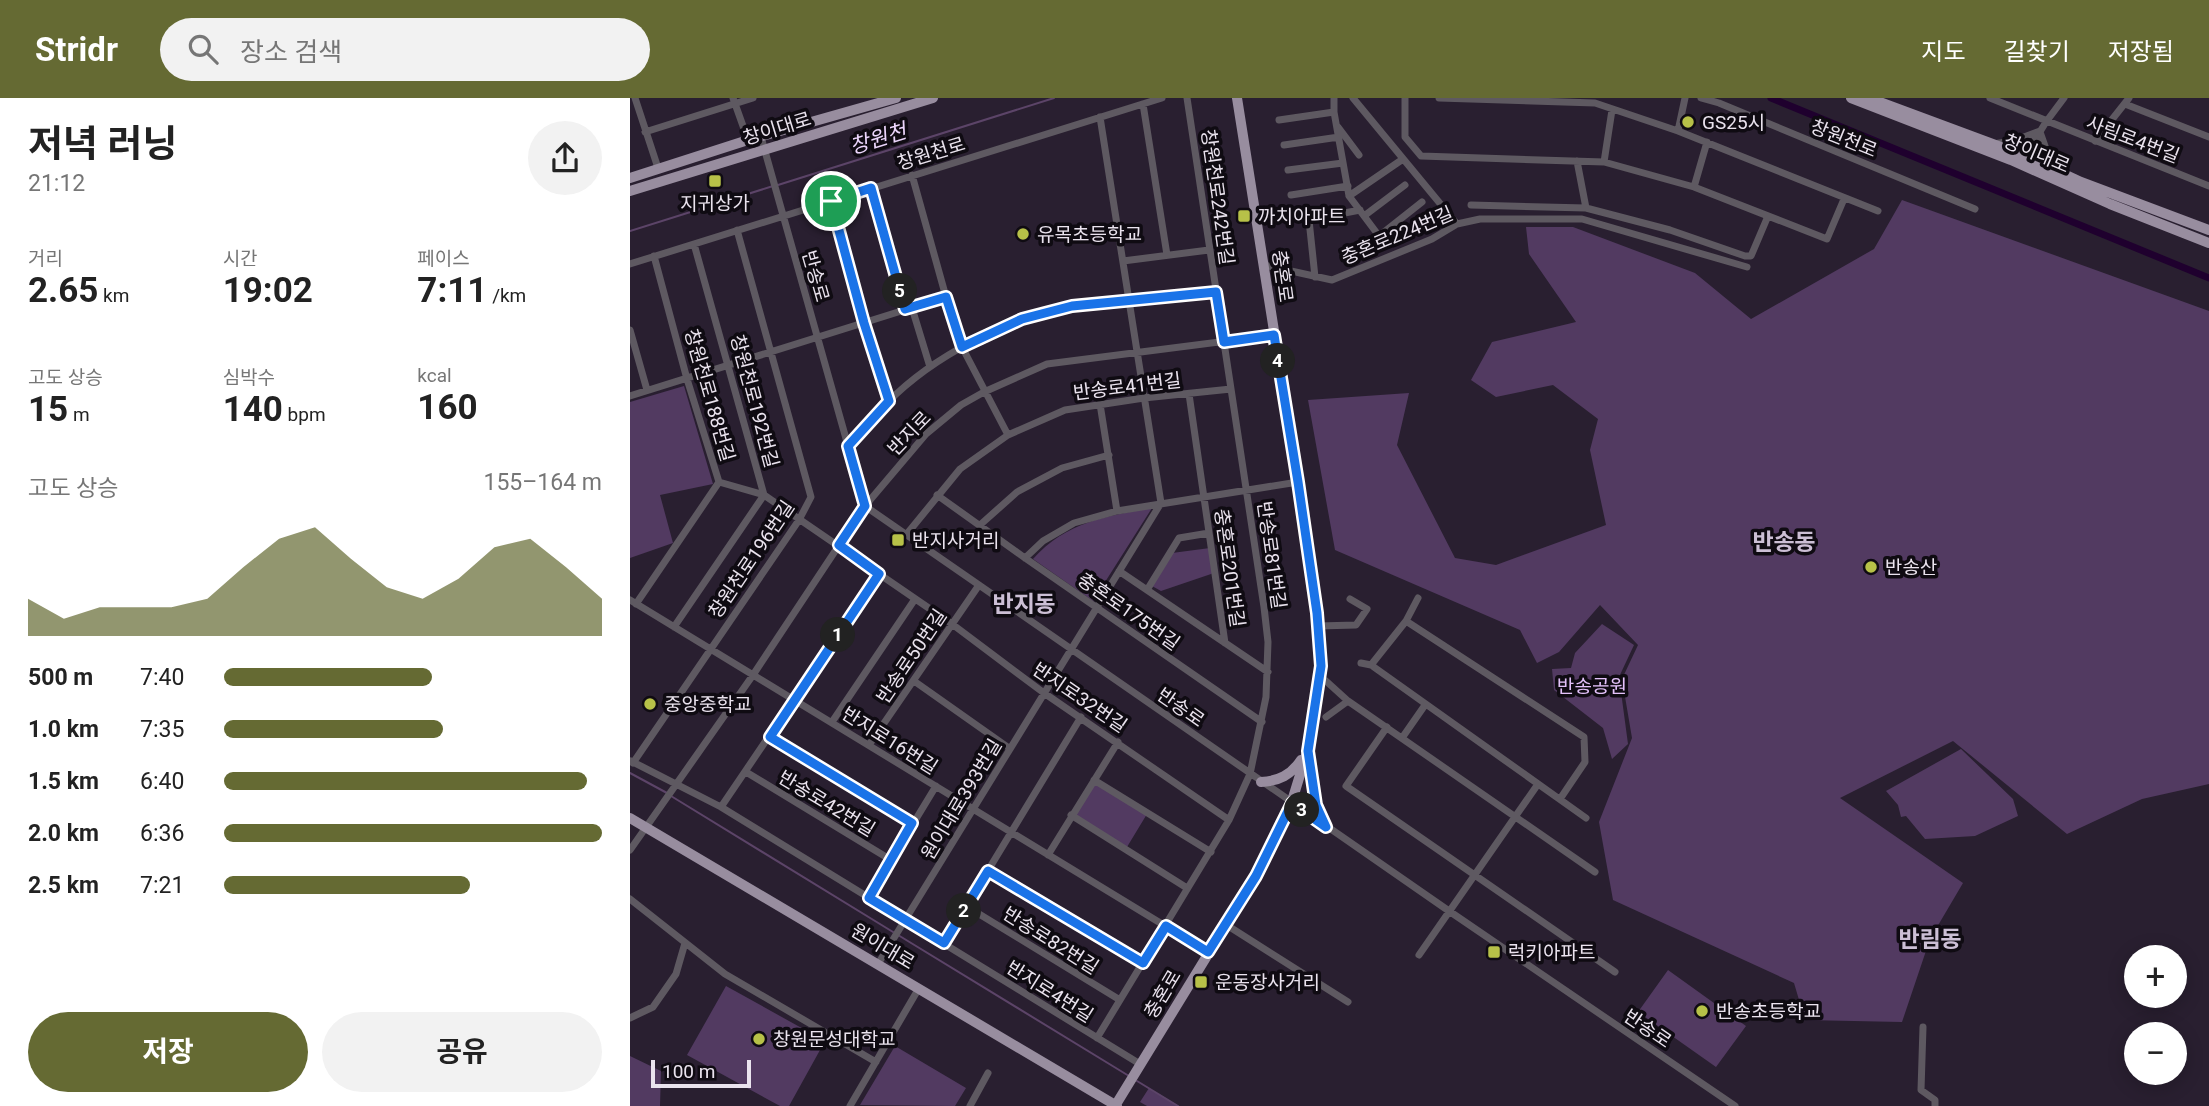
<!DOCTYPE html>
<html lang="ko">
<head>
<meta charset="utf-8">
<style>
	:root { --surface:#fff; --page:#f2f2f2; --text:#222; --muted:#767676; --accent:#656a33 }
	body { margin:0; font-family:Roboto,"Noto Sans KR",sans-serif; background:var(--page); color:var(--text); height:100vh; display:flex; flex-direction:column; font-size:26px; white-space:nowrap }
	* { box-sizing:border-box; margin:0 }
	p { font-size:23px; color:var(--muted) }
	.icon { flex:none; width:38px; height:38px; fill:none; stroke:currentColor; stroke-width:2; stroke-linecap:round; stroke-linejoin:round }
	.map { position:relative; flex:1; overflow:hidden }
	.side { display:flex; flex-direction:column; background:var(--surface); width:630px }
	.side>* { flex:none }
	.controls { position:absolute; left:1494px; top:847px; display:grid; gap:14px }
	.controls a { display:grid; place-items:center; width:63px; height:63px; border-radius:50%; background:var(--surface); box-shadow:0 4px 18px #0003; font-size:35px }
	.scale { position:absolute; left:21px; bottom:18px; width:100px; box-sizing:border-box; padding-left:7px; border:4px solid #eae3ee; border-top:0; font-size:19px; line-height:24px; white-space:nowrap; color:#eae3ee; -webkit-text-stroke:5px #0f0b12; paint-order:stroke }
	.pin { position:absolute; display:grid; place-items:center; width:60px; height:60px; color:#fff; margin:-30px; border:4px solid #fff; border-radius:50%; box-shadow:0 2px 7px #0007 }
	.km { position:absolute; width:35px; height:35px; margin:-18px; border-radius:50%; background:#222; color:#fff; font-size:19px; line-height:35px; text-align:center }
	.round { display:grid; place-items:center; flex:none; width:74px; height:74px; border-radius:37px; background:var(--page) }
	.head { display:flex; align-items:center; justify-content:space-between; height:119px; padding:0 28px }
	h1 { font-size:38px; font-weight:700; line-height:52px }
	.stats { display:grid; grid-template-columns:repeat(3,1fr); gap:10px; height:119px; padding:7px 28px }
	.stats div { display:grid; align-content:center }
	.stats b { font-size:35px; font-weight:700 }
	.stats small { font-size:19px; font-weight:400 }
	.stats p { font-size:19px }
	.chart { height:196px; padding:14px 28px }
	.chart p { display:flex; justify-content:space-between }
	.chart svg { width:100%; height:126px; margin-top:7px; fill:var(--accent); opacity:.7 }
	.primary-button { display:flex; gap:14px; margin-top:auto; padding:14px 28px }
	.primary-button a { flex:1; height:80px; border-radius:42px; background:var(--accent); color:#fff; font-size:28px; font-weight:700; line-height:80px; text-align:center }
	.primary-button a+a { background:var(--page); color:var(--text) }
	ul { padding:0 28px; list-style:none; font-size:23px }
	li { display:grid; grid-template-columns:112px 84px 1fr; align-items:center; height:52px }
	li i { height:18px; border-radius:9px; background:var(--accent) }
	header { display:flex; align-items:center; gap:42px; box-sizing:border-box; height:98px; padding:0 35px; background:var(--accent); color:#fff }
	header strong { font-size:33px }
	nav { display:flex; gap:38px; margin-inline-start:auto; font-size:24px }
	.search { width:490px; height:63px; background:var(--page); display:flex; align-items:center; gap:18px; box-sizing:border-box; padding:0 24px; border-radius:38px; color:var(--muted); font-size:26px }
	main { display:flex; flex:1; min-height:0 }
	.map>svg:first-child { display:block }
	.green { fill:#523a61 }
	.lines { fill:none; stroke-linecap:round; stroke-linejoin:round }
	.stream { stroke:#5c4468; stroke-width:2 }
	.canal { stroke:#1f002e; stroke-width:7 }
	.minor { stroke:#5e5961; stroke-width:7 }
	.major { stroke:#988d9f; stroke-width:10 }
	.route-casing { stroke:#fff; stroke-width:14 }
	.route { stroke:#1a73e8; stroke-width:9 }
	.poi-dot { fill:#b7c148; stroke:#0f0b12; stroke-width:2.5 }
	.labels { text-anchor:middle; stroke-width:7; stroke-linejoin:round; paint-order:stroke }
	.poi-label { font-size:19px; fill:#eae3ee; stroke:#0f0b12; text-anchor:start }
	.street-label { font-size:19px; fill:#eae3ee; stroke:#0f0b12 }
	.park-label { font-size:19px; fill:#e3c1fa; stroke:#0f0b12 }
	.water-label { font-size:21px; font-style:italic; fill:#ecd6fc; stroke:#0f0b12 }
	.quarter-label { font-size:23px; font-weight:bold; fill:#ccbfd5; stroke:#0f0b12 }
</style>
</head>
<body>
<header>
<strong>Stridr</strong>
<div class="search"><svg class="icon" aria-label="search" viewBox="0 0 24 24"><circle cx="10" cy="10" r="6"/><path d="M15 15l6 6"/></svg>장소 검색</div>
<nav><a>지도</a><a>길찾기</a><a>저장됨</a></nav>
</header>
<main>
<section class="side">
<div class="head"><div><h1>저녁 러닝</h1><p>21:12</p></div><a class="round"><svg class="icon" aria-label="share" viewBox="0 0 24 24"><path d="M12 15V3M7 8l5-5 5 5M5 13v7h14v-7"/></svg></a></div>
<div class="stats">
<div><p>거리</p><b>2.65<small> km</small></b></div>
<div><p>시간</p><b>19:02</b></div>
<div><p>페이스</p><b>7:11<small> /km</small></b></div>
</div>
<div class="stats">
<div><p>고도 상승</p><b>15<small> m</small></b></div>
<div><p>심박수</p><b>140<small> bpm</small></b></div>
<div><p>kcal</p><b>160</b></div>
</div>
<div class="chart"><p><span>고도 상승</span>155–164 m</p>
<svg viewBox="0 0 160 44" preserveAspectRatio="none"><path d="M0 44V31L10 38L20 34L30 34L40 34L50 31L60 20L70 10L80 6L90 17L100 27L110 31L120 24L130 13L140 10L150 20L160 31V44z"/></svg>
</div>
<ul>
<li><b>500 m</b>7:40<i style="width:55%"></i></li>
<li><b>1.0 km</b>7:35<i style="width:58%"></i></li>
<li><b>1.5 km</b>6:40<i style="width:96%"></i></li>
<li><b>2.0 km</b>6:36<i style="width:100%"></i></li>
<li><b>2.5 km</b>7:21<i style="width:65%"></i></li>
</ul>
<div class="primary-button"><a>저장</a><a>공유</a></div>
</section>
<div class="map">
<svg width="1579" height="1008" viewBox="0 0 1579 1008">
	<rect width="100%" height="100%" fill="#291f30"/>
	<path class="green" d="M1272 102 1579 213V686L1512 701 1437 736 1323 643 1210 700 1333 785 1300 841 1272 924 1175 922 1164 885 983 802 969 724 1002 640 992 581 1008 547 970 507 929 554 907 565 890 532 705 452 678 302 779 295 767 347 825 460 866 467 976 427 960 352 968 321 923 287 866 299 841 282 862 244 946 224 899 156 896 129H943L1065 175 1121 221 1244 151Z
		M54 288 83 386 30 397 43 445 0 460V304Z
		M522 410 463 503 403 461C436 424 476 418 522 410Z
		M580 450 584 475 531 493 522 488 542 455Z
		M972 526 1004 547 989 579 998 646 982 661 973 630 924 592 922 571 941 570 945 555Z
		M1331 651 1383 701 1388 718 1345 738 1295 741 1276 718 1271 719 1268 707 1256 693Z
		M465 684 517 716 497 749 445 718Z
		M1038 872 1116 928 1086 969 1008 914Z
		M96 888 195 943 159 1008H150L57 957Z
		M265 948 336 990 325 1008 230 1007Z
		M0 958 31 973 30 1008H0Z
		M519 990 549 1008H517L510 1004Z"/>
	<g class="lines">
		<path class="stream" d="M148 87 424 0
			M0 133 143 88
			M0 675 37 695
			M41 698 263 834
			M268 837 499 978
			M507 983 548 1008"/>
		<path class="canal" d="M1141 0 1579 180"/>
		<path class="minor" d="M5 0 28 70
			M103 0 118 42
			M704 0V14L719 98 749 138 792 104
			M723 0 827 126
			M775 0V39L791 58 974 64 1064 89 1197 141 1214 101
			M809 0 965 5 1048 33 1248 113
			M1071 0 1089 5 1345 111
			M1360 0 1579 88
			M513 6 537 157
			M1495 6 1579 39
			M649 22 704 14
			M708 29 729 57
			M1048 33 1055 0
			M15 34 123 0
			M1410 34 1423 71
			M131 39 235 408 819 813 1105 1008
			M1465 43 1499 0
			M1364 46 1386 42 1410 33
			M654 47 709 39
			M1395 58 1416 24 1434 0
			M974 64 982 12
			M658 72 713 65
			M282 77 316 199 332 249 378 337
			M1064 89 1077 44
			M241 90 275 211
			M661 97 718 88
			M719 98 773 61
			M201 102 234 225 259 303
			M841 107 956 110 947 63
			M956 110 1040 132 1115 158H1121L1138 118
			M734 118 775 87
			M493 163 579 152
			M0 166 532 0
			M634 167 702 182 802 141 827 126 850 121H952L1117 169
			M685 179 679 122 730 112
			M282 210 300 269
			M0 232 17 292
			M559 296 595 545
			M0 298 316 199
			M470 306 487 413
			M218 348C231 334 243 319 257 305 303 258 379 219 443 208 490 200 539 198 586 194
			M89 384 134 397 322 526 414 595 599 722
			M307 397 395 460 632 624
			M350 427 387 394 432 370 479 357
			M276 437 330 371 378 337 435 312 514 300 601 291
			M395 460 413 443 444 425 487 413 668 384
			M489 473 638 574
			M517 492 549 440 579 435
			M788 500 776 523 954 639 955 664 930 701
			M0 502 578 854
			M6 506 89 384 57 281 24 158
			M688 528 726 527 737 511 720 501
			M44 529 134 397 64 146
			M731 565 741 567 956 720
			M741 567 776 523
			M284 583 379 650
			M696 583 718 603 965 774
			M696 619 718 603
			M202 624 285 501
			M757 629 716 688 985 874
			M140 639 282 725
			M772 640 795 607
			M239 647 349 487
			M1 663 91 709 510 966
			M3 665 169 422 181 399 107 132
			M116 674 261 762
			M464 682 581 754
			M91 709 249 476
			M441 717 557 790
			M0 752 123 577 235 408 296 336 331 307 354 294 417 266 644 237
			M418 757 488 644
			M358 773 512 865
			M238 800 306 688
			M0 801 95 876 246 964
			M336 808 490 902
			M595 826 718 904
			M314 845 451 619
			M789 857 908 686
			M248 866 531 405 470 19
			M0 920 23 909 46 876 55 845
			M1293 929 1291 992 1305 1002V1008
			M467 940 599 722 620 676 636 599 638 544 634 509 557 0
			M220 1008 289 890
			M340 1008 358 975"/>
		<path class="major" d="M1221 0 1381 62 1480 106 1579 145
			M1239 0 1395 58 1451 84 1579 132
			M0 80 118 42 266 0
			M0 93 303 0
			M678 655 686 707 696 729
			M631 684C649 683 661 677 671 662
			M0 720 487 1008
			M485 1008 626 778 658 716 681 641 691 568 687 515 668 384 607 0"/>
	</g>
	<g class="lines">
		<g class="route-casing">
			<path id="route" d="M241 90 275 211 316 199 332 249 392 221 442 208 586 194 594 244 644 237 668 384 687 515 691 568 678 653 686 707 696 729 662 705 626 778 578 854 536 828 513 865 358 773 314 845 239 800 282 725 140 639 249 476 209 447 235 408 218 348 259 303 234 225 201 103Z"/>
		</g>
		<use href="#route" class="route"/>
	</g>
	<g class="poi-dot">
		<circle cx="1058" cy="24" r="7"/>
		<rect x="78" y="76" width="14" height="14" rx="3.5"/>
		<rect x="607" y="111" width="14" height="14" rx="3.5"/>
		<circle cx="393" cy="136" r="7"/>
		<rect x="261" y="435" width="14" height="14" rx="3.5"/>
		<circle cx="1241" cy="469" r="7"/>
		<circle cx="20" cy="606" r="7"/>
		<rect x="857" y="847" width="14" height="14" rx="3.5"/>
		<rect x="564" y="877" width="14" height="14" rx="3.5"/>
		<circle cx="1072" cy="913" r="7"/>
		<circle cx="129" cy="941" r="7"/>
	</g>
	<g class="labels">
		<g class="poi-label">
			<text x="1072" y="31">GS25시</text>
			<text x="85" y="112" text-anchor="middle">지귀상가</text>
			<text x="628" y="125">까치아파트</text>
			<text x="407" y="143">유목초등학교</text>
			<text x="282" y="449">반지사거리</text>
			<text x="1255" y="476">반송산</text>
			<text x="34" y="613">중앙중학교</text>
			<text x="878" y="861">럭키아파트</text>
			<text x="585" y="891">운동장사거리</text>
			<text x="1086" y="920">반송초등학교</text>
			<text x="143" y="948">창원문성대학교</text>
		</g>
		<g class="street-label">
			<text transform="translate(147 30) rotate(-17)" y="7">창이대로</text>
			<text transform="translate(1214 40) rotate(22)" y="7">창원천로</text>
			<text transform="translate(1503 41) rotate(21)" y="7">사림로4번길</text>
			<text transform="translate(301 55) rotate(-17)" y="7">창원천로</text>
			<text transform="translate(1407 55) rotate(23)" y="7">창이대로</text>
			<text transform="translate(588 99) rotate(82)" y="7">창원천로242번길</text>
			<text transform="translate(767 137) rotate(-23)" y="7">충혼로224번길</text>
			<text transform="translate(186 178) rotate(74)" y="7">반송로</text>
			<text transform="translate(653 178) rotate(82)" y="7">충혼로</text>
			<text transform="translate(497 288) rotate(-7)" y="7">반송로41번길</text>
			<text transform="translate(80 297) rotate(74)" y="7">창원천로188번길</text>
			<text transform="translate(125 303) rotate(75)" y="7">창원천로192번길</text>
			<text transform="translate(279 335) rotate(-46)" y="7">반지로</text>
			<text transform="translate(642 457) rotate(82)" y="7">반송로81번길</text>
			<text transform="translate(121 461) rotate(-56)" y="7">창원천로196번길</text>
			<text transform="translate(600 470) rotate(82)" y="7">충혼로201번길</text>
			<text transform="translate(499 513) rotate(35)" y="7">충혼로175번길</text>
			<text transform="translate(281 558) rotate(-56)" y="7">반송로50번길</text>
			<text transform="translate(450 599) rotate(34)" y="7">반지로32번길</text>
			<text transform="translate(551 609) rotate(35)" y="7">반송로</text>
			<text transform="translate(260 642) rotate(32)" y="7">반지로16번길</text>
			<text transform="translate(331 701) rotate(-59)" y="7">원이대로393번길</text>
			<text transform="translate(197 705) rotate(31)" y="7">반송로42번길</text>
			<text transform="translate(421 842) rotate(32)" y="7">반송로82번길</text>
			<text transform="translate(253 848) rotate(31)" y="7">원이대로</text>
			<text transform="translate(420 893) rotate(32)" y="7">반지로4번길</text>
			<text transform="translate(532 896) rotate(-59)" y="7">충혼로</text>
			<text transform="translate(1018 930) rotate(34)" y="7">반송로</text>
		</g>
		<g class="park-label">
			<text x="962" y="595">반송공원</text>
		</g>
		<g class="water-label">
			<text transform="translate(248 41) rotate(-17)" y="7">창원천</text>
		</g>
		<g class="quarter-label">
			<text x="1154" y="452">반송동</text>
			<text x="394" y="514">반지동</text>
			<text x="1300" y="849">반림동</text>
		</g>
	</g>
</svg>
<div class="controls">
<a>+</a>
<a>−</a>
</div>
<div class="scale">100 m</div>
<div class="pin" style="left:201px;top:103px;background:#1e9e55"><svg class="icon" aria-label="arrive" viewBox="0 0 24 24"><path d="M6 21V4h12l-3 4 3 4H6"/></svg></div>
<b class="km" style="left:208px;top:537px">1</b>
<b class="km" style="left:334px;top:813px">2</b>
<b class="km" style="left:672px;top:712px">3</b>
<b class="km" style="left:648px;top:263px">4</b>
<b class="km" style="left:270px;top:193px">5</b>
</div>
</main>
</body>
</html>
